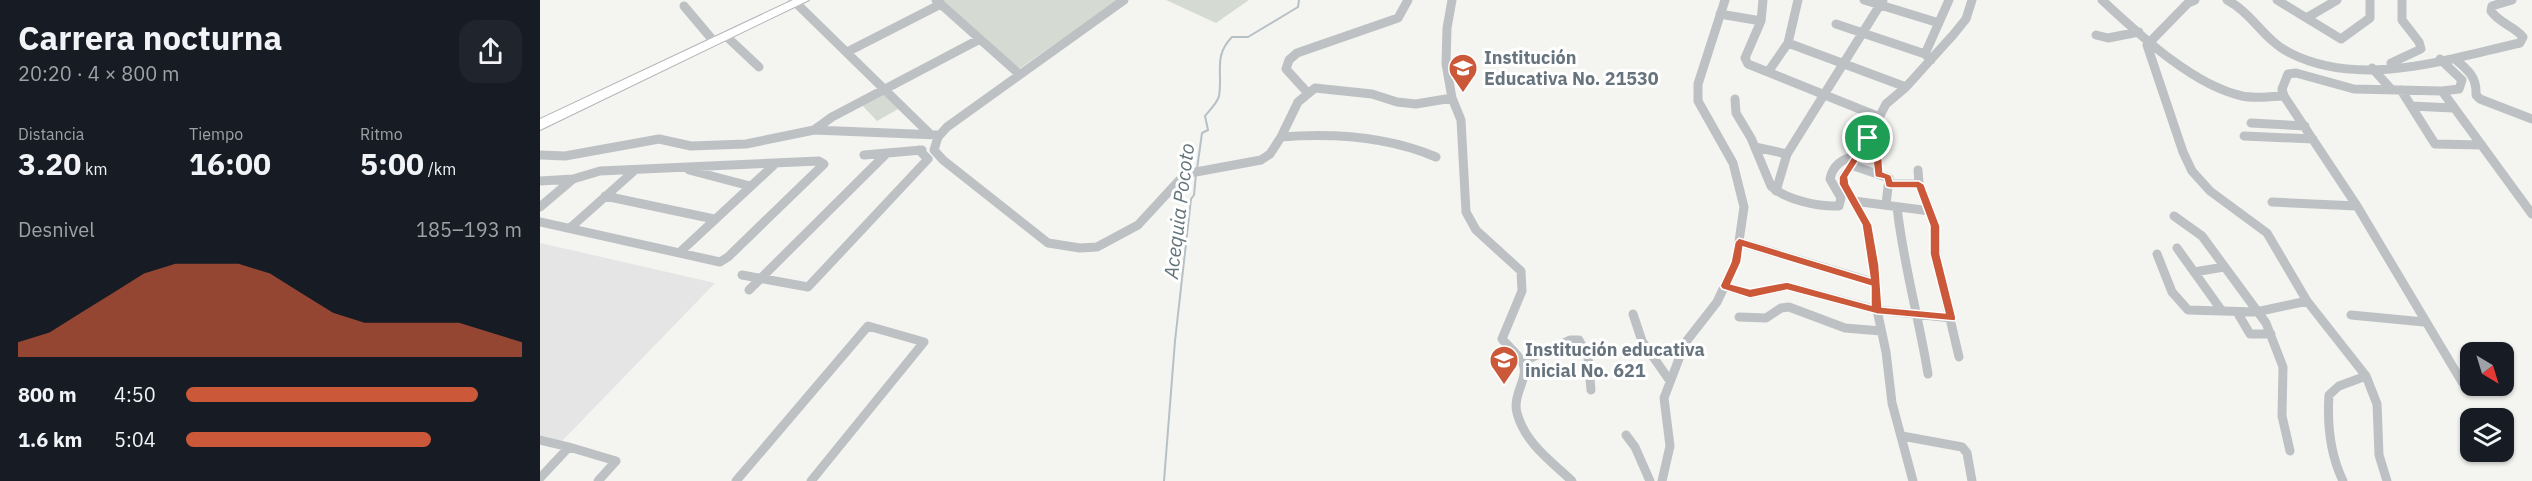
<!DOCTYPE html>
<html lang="es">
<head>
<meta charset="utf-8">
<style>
	:root { --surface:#171b24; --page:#20242c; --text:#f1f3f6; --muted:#9ea1a6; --accent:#cb5939 }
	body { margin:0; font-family:"IBM Plex Sans",sans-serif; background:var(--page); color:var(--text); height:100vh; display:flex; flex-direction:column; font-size:22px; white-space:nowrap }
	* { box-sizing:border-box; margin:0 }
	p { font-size:20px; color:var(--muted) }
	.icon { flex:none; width:33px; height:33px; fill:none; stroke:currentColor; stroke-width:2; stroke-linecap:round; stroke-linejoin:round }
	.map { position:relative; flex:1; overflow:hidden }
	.details { display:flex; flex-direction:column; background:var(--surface); width:540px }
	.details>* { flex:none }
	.needle { width:39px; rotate:142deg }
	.controls { position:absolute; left:1920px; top:342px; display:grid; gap:12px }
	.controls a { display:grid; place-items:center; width:54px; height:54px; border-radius:12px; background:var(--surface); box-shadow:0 2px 4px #0004; font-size:30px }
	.pin { position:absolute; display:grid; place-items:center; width:51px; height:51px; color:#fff; margin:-26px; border:3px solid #fff; border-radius:50%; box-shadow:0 2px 6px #0007 }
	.round { display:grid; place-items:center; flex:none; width:63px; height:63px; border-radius:18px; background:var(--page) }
	.headline { display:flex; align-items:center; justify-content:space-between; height:102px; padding:0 18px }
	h1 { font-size:33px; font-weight:700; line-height:45px }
	.figures { display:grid; grid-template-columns:repeat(3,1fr); gap:9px; height:102px; padding:6px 18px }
	.figures div { display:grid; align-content:center }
	.figures b { font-size:30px; font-weight:700 }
	.figures small { font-size:16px; font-weight:400 }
	.figures p { font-size:16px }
	.chart { height:168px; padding:12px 18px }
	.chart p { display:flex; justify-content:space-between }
	.chart svg { width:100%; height:108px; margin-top:6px; fill:var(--accent); opacity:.7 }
	ul { padding:0 18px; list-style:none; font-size:20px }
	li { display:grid; grid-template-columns:96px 72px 1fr; align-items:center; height:45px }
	li i { height:15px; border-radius:8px; background:var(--accent) }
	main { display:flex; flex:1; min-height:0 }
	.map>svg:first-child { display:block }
	.built { fill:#e4e5e4 }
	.green { fill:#d5dad2 }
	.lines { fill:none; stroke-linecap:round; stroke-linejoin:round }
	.stream { stroke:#b7c0c4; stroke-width:2 }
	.trunk-casing { stroke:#b1b4b6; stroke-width:2 }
	.minor { stroke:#bec1c4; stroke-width:9 }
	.trunk { fill:#fff; fill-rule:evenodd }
	.route { fill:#cb5939; stroke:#fff; stroke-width:1.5; fill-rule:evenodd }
	.labels { text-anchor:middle; stroke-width:6; stroke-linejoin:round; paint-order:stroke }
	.poi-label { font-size:18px; font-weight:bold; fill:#67747e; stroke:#fff; text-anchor:start }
	.water-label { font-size:20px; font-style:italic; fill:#63757b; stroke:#fff }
</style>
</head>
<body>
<main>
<section class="details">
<div class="headline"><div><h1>Carrera nocturna</h1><p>20:20 · 4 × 800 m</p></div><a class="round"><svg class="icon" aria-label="share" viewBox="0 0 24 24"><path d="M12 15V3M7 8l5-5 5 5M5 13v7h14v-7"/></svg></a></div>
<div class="figures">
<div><p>Distancia</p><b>3.20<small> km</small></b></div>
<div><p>Tiempo</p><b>16:00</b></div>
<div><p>Ritmo</p><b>5:00<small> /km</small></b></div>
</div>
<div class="chart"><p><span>Desnivel</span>185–193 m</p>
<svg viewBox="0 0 160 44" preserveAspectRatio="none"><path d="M0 44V38L10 34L20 26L30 18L40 10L50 6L60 6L70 6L80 10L90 18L100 26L110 30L120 30L130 30L140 30L150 34L160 38V44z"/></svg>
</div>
<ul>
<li><b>800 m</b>4:50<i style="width:87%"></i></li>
<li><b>1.6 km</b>5:04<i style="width:73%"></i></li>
</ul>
</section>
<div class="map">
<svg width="1992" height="481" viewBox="0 0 1992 481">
	<rect width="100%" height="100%" fill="#f4f4f1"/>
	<path class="built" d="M0 243 175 283 20 443 0 438Z"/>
	<path class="green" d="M401 0H578L479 69Z
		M626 0H709L676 23Z
		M341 92 358 109 337 121 320 103Z"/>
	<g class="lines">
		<path class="stream" d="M657 169 662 133 668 130 665 116C669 111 678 102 679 96 683 73 673 56 692 37H708L758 7 759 0
			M624 481 635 341 651 199 654 195 656 174"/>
		<g class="trunk-casing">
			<path id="trunk" d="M253 0H269L0 130V119Z"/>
		</g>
		<path class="minor" d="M253 0 389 133
			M396 0 479 74
			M584 0 407 127 398 137 394 150 403 160 508 243 540 248 557 247 598 225 645 174 721 160 730 154 741 137C792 133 849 137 896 157
			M912 0 907 28 906 64 912 98 921 120 926 212 936 230 981 271 982 291 962 339C969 347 979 355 983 364 989 378 972 395 977 413 985 443 1011 461 1032 481
			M1223 0 1221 21 1205 58 1208 64 1337 116
			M1324 0 1399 23
			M1562 0C1599 34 1652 85 1702 96 1716 99 1730 96 1744 96
			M1655 0 1648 3 1607 45 1643 152 1652 171 1670 191 1727 233 1767 301 1826 376 1837 404 1839 455 1847 481
			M1687 0C1712 13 1725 41 1750 53 1821 89 1908 59 1980 43L1983 37C1974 26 1959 23 1951 11L1952 6 1972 0
			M1737 0 1801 39 1830 18V0
			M144 6 171 38
			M1180 14 1221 21
			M1768 17 1797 0
			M1296 24 1385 54 1391 60
			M1556 35 1568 38 1599 32
			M186 36 219 67
			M1248 43 1366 87
			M307 52 401 4
			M1385 54 1409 0
			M1900 59 1922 80 1919 89 1902 91
			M1915 59C1928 70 1937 77 1936 95L1940 99 1992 119
			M1851 63 1881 49 1879 42 1862 20V0
			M1832 68 1851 89
			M1228 72 1248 43 1258 0
			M1861 90 1895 144 1942 145
			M766 91 746 69 749 60 757 53 858 18 868 0
			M1195 99 1196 113 1211 138 1231 186C1245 200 1280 207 1299 206L1301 198 1290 179C1293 165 1303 158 1317 156
			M1871 106 1913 108
			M1711 123 1765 126
			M274 130 292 117 440 39
			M1331 130 1337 143 1338 174
			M1704 136 1773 139
			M741 137 758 102 775 88 832 94 857 102 876 104 912 98
			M1215 147 1247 154
			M0 155 25 156 119 139 151 146 206 144 274 130 398 135
			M324 155 382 150
			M1311 165 1349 178 1346 205
			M149 170 210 186
			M1378 170 1379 184 1390 211
			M0 181 33 179 60 171 279 161 284 164 188 257 180 262 0 222
			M1350 184H1379
			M1236 191 1247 154 1343 0
			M65 196 174 219
			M1314 201 1390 211 1395 226 1397 263 1419 357
			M1732 202 1817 206
			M0 207 33 179
			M1357 207C1363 263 1379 318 1388 374
			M1634 216 1662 236 1726 323 1743 367 1742 416 1750 451
			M30 228 94 171
			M1199 242 1336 283
			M1637 248 1682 311
			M139 253 235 164
			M1617 254 1632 292 1648 310 1716 312 1767 301
			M1654 272 1684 267
			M202 275 268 287 388 159 379 150
			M1185 286 1210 294 1247 286 1337 310 1411 318
			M209 290 347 153
			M1697 312 1710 334H1731
			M1093 314 1102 341 1130 381
			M1811 315 1884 322
			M1199 317 1226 318 1241 308 1249 307 1305 328 1341 331
			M982 362 1030 340H1039L1048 357 1051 390
			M1922 382 1817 206 1744 96 1742 89 1748 74 1756 73 1814 89 1902 91 1992 214
			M1086 435 1095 447 1110 481
			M1362 436 1422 447 1427 453 1432 481
			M0 440 29 447 0 478
			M29 447 76 461 58 481
			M196 481 328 326 384 342 271 481
			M1122 481 1130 446 1124 398 1145 343 1177 302 1196 262 1204 207 1193 163 1158 101V84L1185 0
			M1373 481 1352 403 1346 352 1337 310 1334 265 1327 225 1304 184 1303 177 1323 149 1346 104 1366 87 1413 35 1426 19 1432 0
			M1803 481C1790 454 1787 425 1789 395L1799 386 1826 376"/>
		<use href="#trunk" class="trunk"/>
	</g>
	<path class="route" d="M1330 126 1334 127 1341 143 1343 172 1351 175 1353 181H1379L1384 184 1400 226V254L1416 318 1415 321 1337 314 1247 290 1210 298 1182 289 1180 286 1191 262 1195 242 1199 238 1330 278 1322 225 1299 184V177L1324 138 1327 127ZM1331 141 1335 177 1344 179 1346 187 1350 188H1376L1390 226V254L1405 313 1342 307 1339 265 1332 225 1309 184 1308 177ZM1203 247 1331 286V305L1247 282 1210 289 1191 284 1201 262Z"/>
	<defs>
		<g id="school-pin" transform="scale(1.5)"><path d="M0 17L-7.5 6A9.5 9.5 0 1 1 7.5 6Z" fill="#cb5939" stroke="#fff"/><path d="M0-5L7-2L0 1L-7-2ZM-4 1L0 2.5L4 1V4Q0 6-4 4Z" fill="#fff"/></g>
	</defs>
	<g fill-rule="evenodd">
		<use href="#school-pin" x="923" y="68"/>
		<use href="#school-pin" x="964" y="360"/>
	</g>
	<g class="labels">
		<g class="poi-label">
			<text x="944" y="64">Institución<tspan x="944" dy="21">Educativa No. 21530</tspan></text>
			<text x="985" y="356">Institución educativa<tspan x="985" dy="21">inicial No. 621</tspan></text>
		</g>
		<g class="water-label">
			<text transform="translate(639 211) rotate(-83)" y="7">Acequia Pocoto</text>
		</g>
	</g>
</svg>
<div class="controls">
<a><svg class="needle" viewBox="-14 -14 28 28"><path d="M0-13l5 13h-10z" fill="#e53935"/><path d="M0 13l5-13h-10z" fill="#9ea1a6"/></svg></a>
<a><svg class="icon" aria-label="layers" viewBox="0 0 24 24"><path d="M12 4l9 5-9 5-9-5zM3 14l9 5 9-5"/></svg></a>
</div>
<div class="pin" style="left:1328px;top:138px;background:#1e9e55"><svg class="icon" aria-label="arrive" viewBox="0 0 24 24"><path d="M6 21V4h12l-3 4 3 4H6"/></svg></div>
</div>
</main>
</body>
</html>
